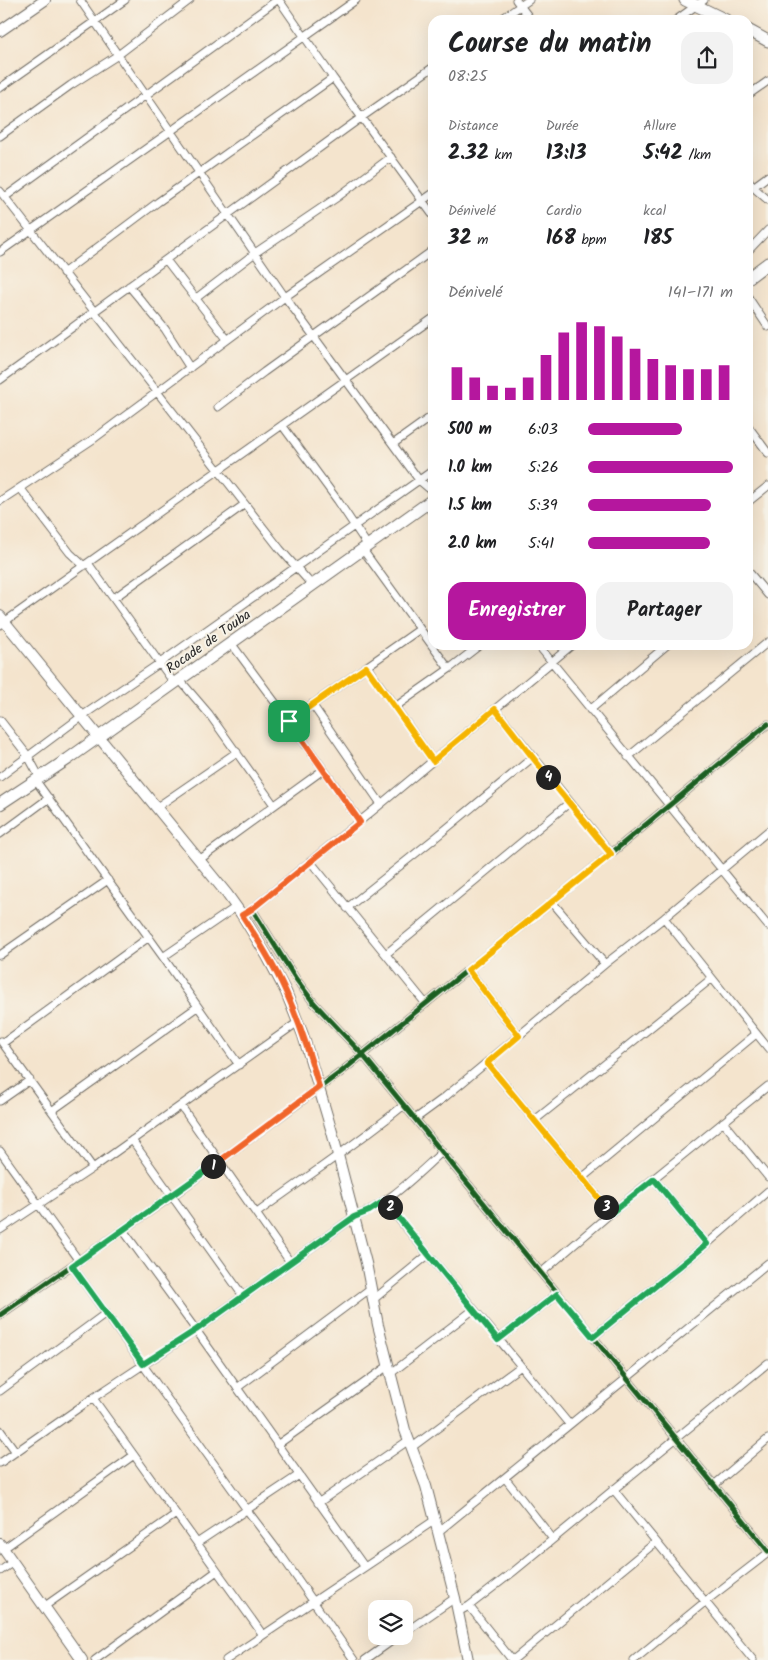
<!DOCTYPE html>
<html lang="fr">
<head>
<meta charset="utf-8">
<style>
	:root { --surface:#fff; --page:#f2f2f2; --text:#202124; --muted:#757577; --accent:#b5179e }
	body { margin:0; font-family:Kalam,sans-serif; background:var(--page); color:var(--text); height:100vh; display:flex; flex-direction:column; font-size:19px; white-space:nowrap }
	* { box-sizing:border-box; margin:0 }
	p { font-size:16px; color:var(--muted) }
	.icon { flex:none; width:28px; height:28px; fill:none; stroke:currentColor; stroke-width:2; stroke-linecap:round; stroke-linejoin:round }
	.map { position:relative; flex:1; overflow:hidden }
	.side { position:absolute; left:428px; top:15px; width:325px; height:635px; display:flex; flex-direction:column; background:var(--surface); border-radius:15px; box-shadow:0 5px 20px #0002 }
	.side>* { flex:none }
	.fabs { position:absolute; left:368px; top:1600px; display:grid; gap:10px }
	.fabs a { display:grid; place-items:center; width:45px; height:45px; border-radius:10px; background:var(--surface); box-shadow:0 5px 20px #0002; font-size:25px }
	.pin { position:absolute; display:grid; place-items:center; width:42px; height:42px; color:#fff; margin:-21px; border-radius:10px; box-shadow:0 2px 8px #0006 }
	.km { position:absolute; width:25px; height:25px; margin:-12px; border-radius:50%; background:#222; color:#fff; font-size:14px; line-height:25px; text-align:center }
	.round { display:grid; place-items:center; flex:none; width:52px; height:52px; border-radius:15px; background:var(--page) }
	.headline { display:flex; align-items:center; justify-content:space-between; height:85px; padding:0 20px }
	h1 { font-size:28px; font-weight:600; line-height:38px }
	.figures { display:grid; grid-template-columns:repeat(3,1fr); gap:8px; height:85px; padding:5px 20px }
	.figures div { display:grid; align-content:center }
	.figures b { font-size:21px; font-weight:600 }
	.figures small { font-size:14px; font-weight:400 }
	.figures p { font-size:14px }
	.chart { height:140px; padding:10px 20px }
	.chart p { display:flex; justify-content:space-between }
	.chart svg { width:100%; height:90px; margin-top:5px; stroke:var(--accent); stroke-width:6 }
	.primary-button { display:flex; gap:10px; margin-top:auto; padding:10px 20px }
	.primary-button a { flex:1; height:58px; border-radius:15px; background:var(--accent); color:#fff; font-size:20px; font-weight:600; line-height:58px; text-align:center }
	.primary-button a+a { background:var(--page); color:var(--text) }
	ul { padding:0 20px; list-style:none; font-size:16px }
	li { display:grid; grid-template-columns:80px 60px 1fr; align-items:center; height:38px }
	li i { height:12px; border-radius:6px; background:var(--accent) }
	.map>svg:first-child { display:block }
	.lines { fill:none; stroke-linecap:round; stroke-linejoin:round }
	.street-casing { stroke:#716c64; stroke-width:9 }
	.secondary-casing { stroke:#716c64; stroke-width:12 }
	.primary-casing { stroke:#716c64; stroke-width:13 }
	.street { stroke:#fff; stroke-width:7 }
	.secondary { stroke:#fff; stroke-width:10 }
	.primary { stroke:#fff; stroke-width:11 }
	.cycleway-casing { stroke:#f7f3e8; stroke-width:8 }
	.cycleway { stroke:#1b5e20; stroke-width:5 }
	.split-1-casing { stroke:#fff; stroke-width:10 }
	.split-2-casing { stroke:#fff; stroke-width:10 }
	.split-3-casing { stroke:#fff; stroke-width:10 }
	.split-4-casing { stroke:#fff; stroke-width:10 }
	.split-5-casing { stroke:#fff; stroke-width:10 }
	.split-1 { stroke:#f0652b; stroke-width:6 }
	.split-2 { stroke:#22a559; stroke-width:6 }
	.split-3 { stroke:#22a559; stroke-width:6 }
	.split-4 { stroke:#f5b400; stroke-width:6 }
	.split-5 { stroke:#f5b400; stroke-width:6 }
	.labels { text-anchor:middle; stroke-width:4; stroke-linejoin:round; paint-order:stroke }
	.street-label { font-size:14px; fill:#2b2b2b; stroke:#f7f3e8 }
</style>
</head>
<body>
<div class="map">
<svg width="768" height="1660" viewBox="0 0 768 1660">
	<rect width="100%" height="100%" fill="#f7f3e8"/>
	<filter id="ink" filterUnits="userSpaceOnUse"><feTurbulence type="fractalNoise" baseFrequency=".02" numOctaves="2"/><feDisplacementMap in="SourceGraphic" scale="10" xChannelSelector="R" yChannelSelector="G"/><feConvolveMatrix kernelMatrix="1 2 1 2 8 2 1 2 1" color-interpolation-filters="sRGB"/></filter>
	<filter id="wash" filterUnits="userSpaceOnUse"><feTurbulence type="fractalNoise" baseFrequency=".0096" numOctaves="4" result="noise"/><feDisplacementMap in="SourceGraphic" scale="20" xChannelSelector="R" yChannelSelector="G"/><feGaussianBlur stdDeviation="1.12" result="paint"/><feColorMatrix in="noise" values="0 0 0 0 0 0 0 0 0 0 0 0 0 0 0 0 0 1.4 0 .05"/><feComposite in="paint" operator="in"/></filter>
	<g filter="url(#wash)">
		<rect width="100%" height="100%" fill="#f4e4cd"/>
	</g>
	<g filter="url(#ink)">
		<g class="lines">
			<g class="street-casing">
				<path id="street" d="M80 0 285 297 419 480 432 491
					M279 0 333 78 432 214
					M516 0 531 20
					M500 20 529 0
					M676 20 704 0
					M0 88 125 0
					M748 95 768 81
					M0 136 71 85 118 55 190 0
					M748 179 753 187 768 200
					M753 187 768 176
					M0 191 280 549 312 585
					M5 197 277 0
					M748 251 768 230
					M0 252 356 0
					M166 260 227 339
					M63 273 158 202 333 78
					M129 286 165 329 190 368
					M748 297 768 327
					M195 299 255 253 339 196 391 157
					M0 380 362 117 432 68
					M218 407 264 372 432 251
					M282 425 338 501 368 546
					M748 426 768 453
					M393 444 432 416
					M21 489 70 553 84 566
					M0 501 95 438 285 297 432 194
					M748 502 768 486
					M427 505 432 512
					M363 550 449 669
					M88 563 174 683
					M748 571 768 595
					M114 598 245 504
					M0 625 432 319
					M231 643 289 721 360 821
					M538 645 768 926
					M367 667 433 761
					M179 679 209 714 274 805
					M312 704 381 804
					M395 707 449 669 480 645
					M495 709 611 853
					M590 710 667 645
					M0 720 28 756 40 778
					M289 721 420 629
					M628 757 768 642
					M0 777 82 716 160 663 432 471
					M36 781 163 957 239 1065
					M157 807 237 752
					M0 834 49 798
					M199 860 323 770
					M310 861 426 1004
					M552 902 605 964
					M347 908 435 838 532 758
					M252 909 296 979 314 1003 362 1054 768 1551
					M242 915 252 909 381 804 572 645
					M664 918 768 1048
					M386 954 569 803
					M0 955 108 880
					M163 957 236 907
					M468 970 519 1036
					M1 1041 93 1168
					M3 1043 149 937
					M487 1063 611 1213
					M0 1101 30 1080
					M181 1106 290 1262
					M53 1110 197 1007
					M415 1119 445 1097 605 964 664 918 768 831
					M535 1120 711 979
					M723 1122 768 1177
					M132 1140 243 1296
					M0 1151 79 1261
					M582 1178 756 1034
					M654 1179 707 1244
					M384 1201 569 1424
					M257 1213C306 1177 357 1144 404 1105
					M0 1230 93 1168 298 1022
					M123 1230 196 1330 364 1566
					M72 1266 247 1510 281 1555 354 1660
					M541 1273 611 1213 768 1086
					M374 1299 428 1255
					M0 1315 172 1196 341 1072 552 902 768 724
					M593 1337 707 1244 768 1191
					M498 1340 557 1294
					M390 1374 473 1310
					M237 1388 371 1288
					M0 1391 106 1313
					M93 1398 263 1635
					M0 1430 16 1452
					M277 1445 388 1366
					M411 1448 521 1366
					M0 1463 93 1398 196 1330 354 1217C388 1205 416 1175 442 1152
					M505 1478 553 1539
					M713 1486 768 1439
					M613 1489 753 1660
					M318 1503 409 1440
					M438 1532 768 1263
					M197 1543 299 1475
					M3 1549 134 1455
					M0 1571 13 1562
					M45 1606 176 1514
					M469 1606 512 1660
					M458 1612 469 1606 513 1572 768 1363
					M404 1633 455 1598
					M95 1660 217 1571
					M226 1660 435 1520
					M365 1660 399 1636
					M513 1660 656 1542
					M634 1660 706 1601 768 1553"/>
			</g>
			<g class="secondary-casing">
				<path id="secondary" d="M0 31 45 0
					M0 616 227 894 242 915 267 956 286 992 303 1035 332 1132 366 1263 378 1325 405 1430 426 1486 438 1532 455 1598 468 1660
					M0 1544 82 1660"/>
			</g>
			<g class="primary-casing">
				<path id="primary" d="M685 0 726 20
					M748 30 768 41
					M748 278 768 263
					M0 804 68 759 432 500"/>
			</g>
			<use href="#street" class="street"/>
			<use href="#secondary" class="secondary"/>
			<use href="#primary" class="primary"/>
			<g class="cycleway-casing">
				<path id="cycleway" d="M252 909 296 979 314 1003 362 1054 768 1551
					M0 1315 172 1196 341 1072 552 902 768 724"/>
			</g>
			<use href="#cycleway" class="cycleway"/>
		</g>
	</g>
	<g class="lines" filter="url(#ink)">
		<g class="split-1-casing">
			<path id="split-1" d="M213 1166 319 1087C310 1055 300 1023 286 992 274 965 258 940 242 915L252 909 360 822 289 721"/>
		</g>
		<g class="split-2-casing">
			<path id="split-2" d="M213 1166 72 1266 143 1364 196 1330 354 1217 369 1211 384 1201 390 1207"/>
		</g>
		<g class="split-3-casing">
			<path id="split-3" d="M390 1207 498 1340 557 1294 593 1337 707 1244 654 1179 611 1213 606 1207"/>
		</g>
		<g class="split-4-casing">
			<path id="split-4" d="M548 777 611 854 468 970 519 1036 487 1063 606 1207"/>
		</g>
		<g class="split-5-casing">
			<path id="split-5" d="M289 721 366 667 433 761 495 709 548 777"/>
		</g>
		<use href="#split-1" class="split-1"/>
		<use href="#split-2" class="split-2"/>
		<use href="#split-3" class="split-3"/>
		<use href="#split-4" class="split-4"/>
		<use href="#split-5" class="split-5"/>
	</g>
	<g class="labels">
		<g class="street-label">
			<text transform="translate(208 641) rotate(-35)" y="5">Rocade de Touba</text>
		</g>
	</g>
</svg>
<div class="fabs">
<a><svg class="icon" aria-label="layers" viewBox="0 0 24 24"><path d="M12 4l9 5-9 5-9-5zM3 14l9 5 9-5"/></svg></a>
</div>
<div class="pin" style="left:289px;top:721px;background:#1e9e55"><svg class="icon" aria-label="arrive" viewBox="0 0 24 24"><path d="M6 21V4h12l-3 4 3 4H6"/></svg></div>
<b class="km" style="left:213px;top:1166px">1</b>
<b class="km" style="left:390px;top:1207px">2</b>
<b class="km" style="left:606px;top:1207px">3</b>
<b class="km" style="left:548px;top:777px">4</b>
<section class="side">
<div class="headline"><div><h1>Course du matin</h1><p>08:25</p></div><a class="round"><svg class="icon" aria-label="share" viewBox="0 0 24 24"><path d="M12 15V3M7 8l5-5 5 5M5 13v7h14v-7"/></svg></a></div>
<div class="figures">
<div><p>Distance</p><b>2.32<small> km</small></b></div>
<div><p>Durée</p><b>13:13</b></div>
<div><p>Allure</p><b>5:42<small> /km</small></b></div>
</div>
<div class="figures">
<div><p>Dénivelé</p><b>32<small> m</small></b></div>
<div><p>Cardio</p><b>168<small> bpm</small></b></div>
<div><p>kcal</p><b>185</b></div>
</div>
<div class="chart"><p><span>Dénivelé</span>141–171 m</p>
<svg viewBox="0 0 160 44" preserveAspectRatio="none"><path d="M5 44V28M15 44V33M25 44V37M35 44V38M45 44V33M55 44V22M65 44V11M75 44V6M85 44V8M95 44V13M105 44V19M115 44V24M125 44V27M135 44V29M145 44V29M155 44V27"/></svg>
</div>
<ul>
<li><b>500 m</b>6:03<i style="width:65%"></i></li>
<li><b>1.0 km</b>5:26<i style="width:100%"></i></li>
<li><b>1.5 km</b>5:39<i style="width:85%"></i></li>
<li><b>2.0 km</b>5:41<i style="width:84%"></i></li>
</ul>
<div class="primary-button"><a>Enregistrer</a><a>Partager</a></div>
</section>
</div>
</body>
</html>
